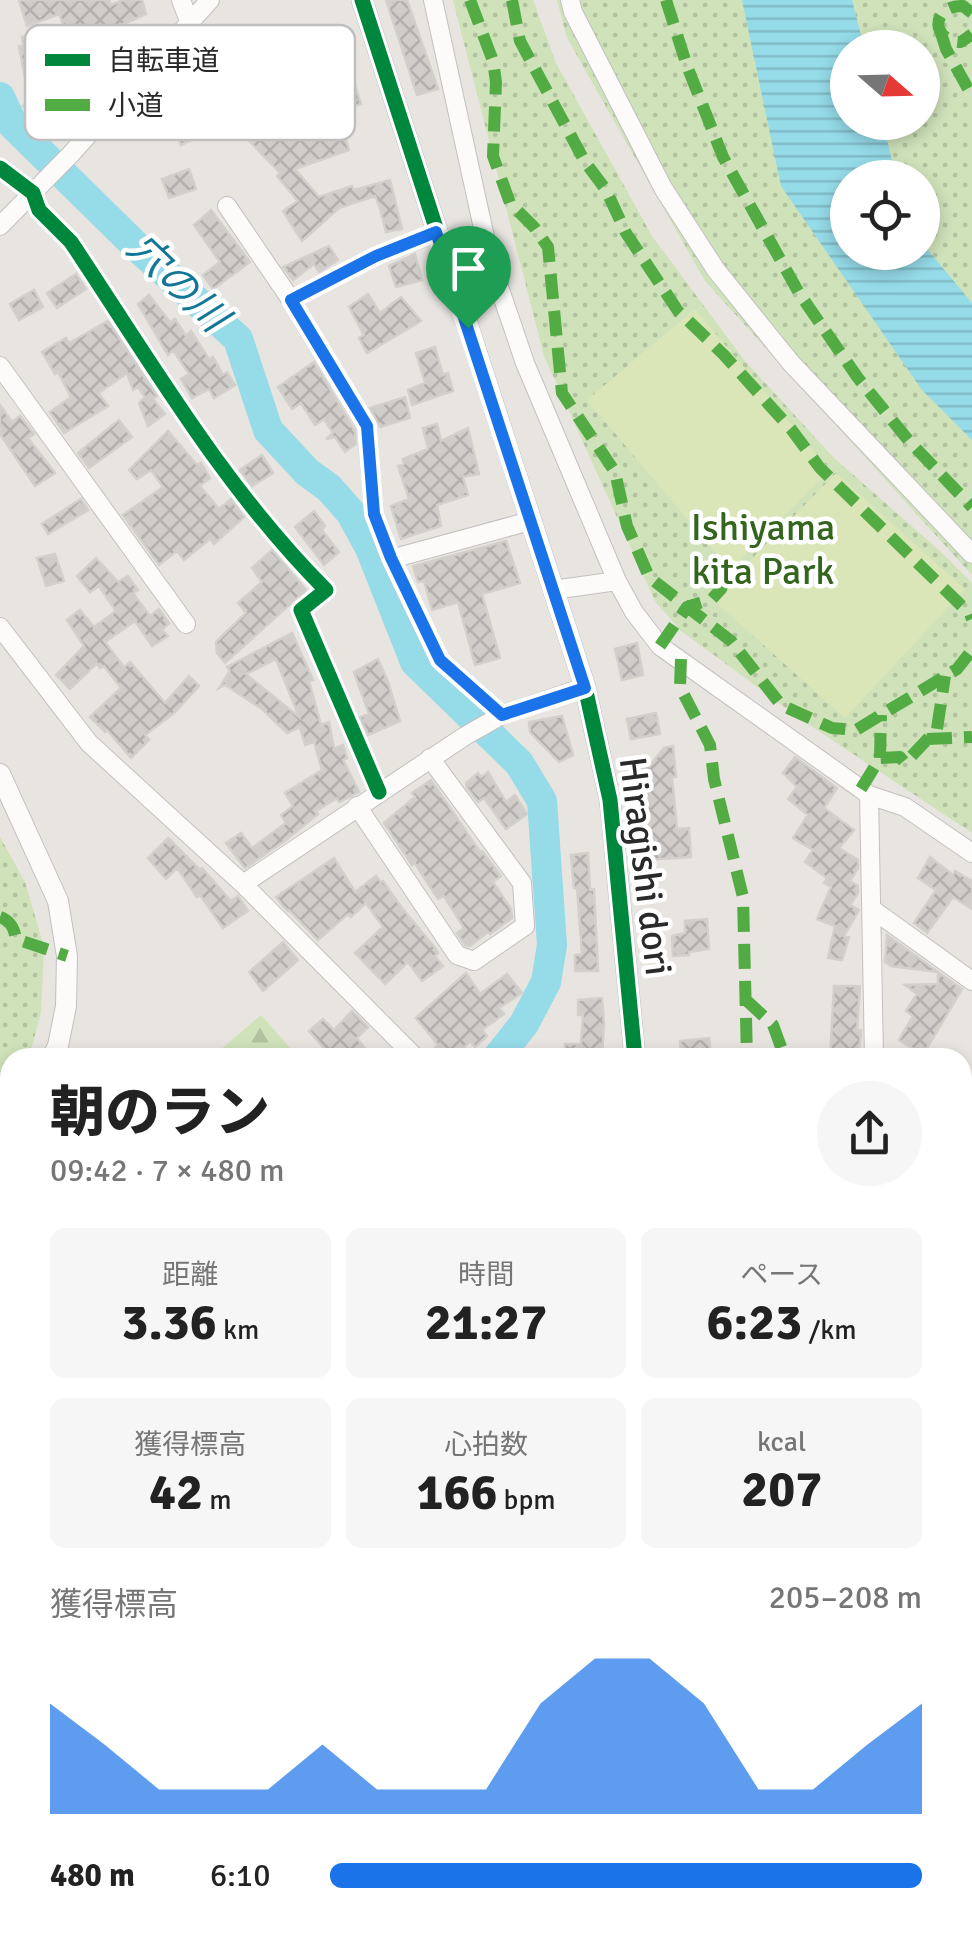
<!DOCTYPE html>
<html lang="ja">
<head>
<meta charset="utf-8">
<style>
	:root { --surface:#fff; --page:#f6f6f6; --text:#222; --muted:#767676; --accent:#1a73e8 }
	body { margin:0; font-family:Signika,"Noto Sans JP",sans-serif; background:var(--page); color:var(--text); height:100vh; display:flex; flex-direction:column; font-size:38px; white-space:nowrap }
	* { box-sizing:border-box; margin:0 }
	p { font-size:32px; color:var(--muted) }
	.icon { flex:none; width:55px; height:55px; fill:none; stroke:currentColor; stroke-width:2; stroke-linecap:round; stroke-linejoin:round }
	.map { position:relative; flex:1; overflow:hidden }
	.sheet { position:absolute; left:0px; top:1048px; width:972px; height:888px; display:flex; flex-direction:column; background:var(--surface); border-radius:30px 30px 0 0; box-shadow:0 5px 15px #0003 }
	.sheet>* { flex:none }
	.needle { width:65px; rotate:110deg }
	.controls { position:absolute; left:830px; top:30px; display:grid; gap:20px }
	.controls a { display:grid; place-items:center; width:110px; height:110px; border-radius:50%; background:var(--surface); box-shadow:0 5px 15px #0003; font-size:50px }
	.pin { position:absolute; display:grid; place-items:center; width:85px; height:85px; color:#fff; margin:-102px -42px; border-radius:50% 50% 50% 0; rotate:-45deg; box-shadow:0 0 10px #0007 }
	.pin .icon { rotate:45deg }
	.round { display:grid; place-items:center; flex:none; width:105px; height:105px; border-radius:52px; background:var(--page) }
	.summary { display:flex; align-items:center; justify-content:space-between; height:170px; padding:0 50px }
	h1 { font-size:55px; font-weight:800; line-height:75px }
	.stats { display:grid; grid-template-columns:repeat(3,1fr); gap:15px; height:170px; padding:10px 50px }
	.stats div { display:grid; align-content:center; border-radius:15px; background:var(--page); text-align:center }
	.stats b { font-size:50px; font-weight:800 }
	.stats small { font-size:28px; font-weight:400 }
	.stats p { font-size:28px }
	.chart { height:280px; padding:20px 50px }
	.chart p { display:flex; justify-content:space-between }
	.chart svg { width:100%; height:180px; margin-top:10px; fill:var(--accent); opacity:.7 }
	ul { padding:0 50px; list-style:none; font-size:32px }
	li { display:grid; grid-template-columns:160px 120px 1fr; align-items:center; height:75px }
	li i { height:25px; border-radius:12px; background:var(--accent) }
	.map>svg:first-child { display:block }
	.grass { fill:url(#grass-dots); fill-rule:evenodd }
	.forest { fill:url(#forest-firs) }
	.pitch { fill:#dae6b7 }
	.water { fill:url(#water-rules) }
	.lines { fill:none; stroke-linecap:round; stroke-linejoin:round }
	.stream { stroke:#95dbe8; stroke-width:5 }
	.river { stroke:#95dbe8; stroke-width:30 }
	.building { fill:url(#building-cross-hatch); stroke:#d3d0cc; stroke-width:2.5; fill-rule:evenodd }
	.minor-casing { stroke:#c2c1c1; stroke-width:20 }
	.tertiary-casing { stroke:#c2c1c1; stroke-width:22 }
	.trunk-casing { stroke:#c4c3c1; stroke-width:30 }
	.minor { stroke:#fcfbfa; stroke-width:18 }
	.tertiary { stroke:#fcfbfa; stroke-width:20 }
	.trunk { stroke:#e6ded4; stroke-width:28 }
	.quiet { stroke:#53ab44; stroke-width:12; stroke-dasharray:25 12; stroke-linecap:butt }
	.cycleway-casing { stroke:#fff; stroke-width:21 }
	.cycleway { stroke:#00873e; stroke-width:15 }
	.route-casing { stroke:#fff; stroke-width:20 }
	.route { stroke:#1a73e8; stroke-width:12 }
	.labels { text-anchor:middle; stroke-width:9; stroke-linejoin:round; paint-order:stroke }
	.park-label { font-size:38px; fill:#33651c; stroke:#fff }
	.street-label { font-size:38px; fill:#2a2a2a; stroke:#fff }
	.water-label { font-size:40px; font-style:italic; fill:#127796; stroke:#fff }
	.key { fill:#fff; stroke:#bfbfbf; stroke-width:2.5 }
	.key-label { font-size:28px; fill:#2a2a2a }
</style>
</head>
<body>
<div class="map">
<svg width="972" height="1934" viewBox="0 0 972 1934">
	<defs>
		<pattern id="grass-dots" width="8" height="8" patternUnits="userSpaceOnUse" patternTransform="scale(2.5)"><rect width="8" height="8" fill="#cfe2ba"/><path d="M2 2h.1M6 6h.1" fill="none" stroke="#b2c2a0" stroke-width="1.8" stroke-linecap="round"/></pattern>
		<pattern id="forest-firs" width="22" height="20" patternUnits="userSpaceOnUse" patternTransform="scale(2.5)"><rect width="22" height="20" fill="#cfe2ba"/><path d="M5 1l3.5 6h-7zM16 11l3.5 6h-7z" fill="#b2c2a0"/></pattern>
		<pattern id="water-rules" width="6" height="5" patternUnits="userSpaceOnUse" patternTransform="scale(2.5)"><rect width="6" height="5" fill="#95dbe8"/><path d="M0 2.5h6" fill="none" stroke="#81bcc7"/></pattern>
		<pattern id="building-cross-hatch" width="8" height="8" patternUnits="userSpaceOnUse" patternTransform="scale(2.5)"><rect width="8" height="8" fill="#cfccca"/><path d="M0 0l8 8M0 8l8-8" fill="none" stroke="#b2afae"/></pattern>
	</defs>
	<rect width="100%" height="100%" fill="#e8e4e0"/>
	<path class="grass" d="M453 0H533L556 63 652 236 744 360 833 457 941 552 972 583V833L799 718 680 630 655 601 544 356Z
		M557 0H972V575L705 281 567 38ZM848 48H922V122H848ZM848 178H922V252H848Z
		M0 837 25 882 44 947 41 1012 29 1057 10 1058V1091L0 1104Z"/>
	<path class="forest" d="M261 1015 298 1057H212Z"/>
	<path class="pitch" d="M695 309 830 470 730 570 587 400Z
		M836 473 965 589 845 718 712 599Z"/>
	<path class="water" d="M742 0H852L864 47 848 48V122L883 123 896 177 848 178V252H922L923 244 972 303V440L922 390 781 186Z"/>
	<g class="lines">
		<path class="stream" d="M0 108 5 107"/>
		<path class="river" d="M0 97 13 125 136 246 238 339 268 430 307 472 329 488 351 513 370 548 415 662 519 763 542 801 552 945 546 982 524 1024 497 1058
			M962 1773 972 1790"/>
	</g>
	<path class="building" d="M19 0H109L111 5 123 0H142L146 14 115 28 119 41 97 53 106 76 88 84 59 14 27 26Z
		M386 0H407L438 89 417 95Z
		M38 33 42 48 38 49 43 69 37 70 52 113 59 105 77 121 61 138 23 106 29 99 19 46 23 45 22 37Z
		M351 72 361 104 338 112 349 150 295 169 319 197 352 186 354 190 390 180 402 229 386 232 380 208 375 196 339 208 302 241 283 211 298 201 277 176 280 173 204 94 222 91 227 105 301 82 304 88 312 84 336 98V79Z
		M193 100 214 129 181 145 165 112Z
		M189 169 196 189 169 198 162 179Z
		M211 210 250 262 213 289 203 275 220 262 194 225Z
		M329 246 338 260 319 272 314 264 293 280 283 267Z
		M415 254 422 280 396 287 389 266Z
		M76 274 86 289 57 308 47 293Z
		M34 290 43 307 19 320 10 304Z
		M368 294 380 313 401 297 421 321 367 353 359 338 364 335 349 307Z
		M149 295 170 322 175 319 186 336 191 331 209 359 213 357 223 375 227 372 235 385 214 398 209 389 192 398 181 379 189 374 173 350 168 355 138 304Z
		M108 321 157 396 153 399 165 414 148 426 139 403 145 397 138 387 133 390 127 373 100 392 99 394 108 406 64 433 50 412 71 397 58 372 55 374 42 352 66 338 69 343Z
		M435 347 443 375 448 373 453 391 412 405 408 390 425 383 416 353Z
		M314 362 355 431 356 444 345 452 335 437 326 439 333 433 324 419 315 425 301 403 292 409 278 387Z
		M405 397 410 418 380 427 370 408Z
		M0 405 12 422 20 416 34 434 28 438 55 473 35 486 0 434Z
		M119 420 132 437 89 468 78 453Z
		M437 424 441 441 468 428 479 474 463 477 468 495 437 505 441 526 401 539 391 506 409 499 398 466 404 464 403 459 428 449 423 428Z
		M168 431 197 465 201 463 210 478 200 486 219 509 231 499 244 517 214 544 210 539 184 560 177 551 159 565 123 515 163 487 151 470 137 479 129 470Z
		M262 455 273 473 252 486 240 470Z
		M81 499 88 510 48 534 42 524Z
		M314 511 325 526 322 530 339 552 324 565 295 527Z
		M506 541 520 583 482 594 500 658 475 665 458 602 432 610 424 581 418 582 413 566Z
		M272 550 306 590 225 663 217 653 216 642 246 613 238 603 262 582 252 568Z
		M55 554 64 581 46 586 37 558Z
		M96 558 118 582 128 576 138 590 133 593 150 616 159 609 169 623 162 630 168 636 152 646 135 621 105 642 124 667 130 662 165 703 189 676 199 686 174 713 145 735 149 740 131 758 107 730 105 732 90 717 121 688 104 666 100 668 97 663 70 689 56 675 84 646 67 620 80 610 94 627 116 611 99 586 90 592 77 576Z
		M292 633 313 680 309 681 321 725 329 722 334 749 343 745 347 758 343 760 359 792 339 802 337 798 316 811 318 814 286 840 245 868 226 843 241 833 252 848 286 823 281 815 293 806 285 793 322 770 314 742 305 745 300 727 287 733 262 709 225 685 219 688 230 671 227 667ZM276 659 299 717 246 674Z
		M637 643 643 675 622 680 615 649Z
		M378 659 388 682 400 721 368 735 360 717 369 714 354 672Z
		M656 713 660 734 631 739 627 719Z
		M562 716 573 755 559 762 530 732 529 722Z
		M673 746 676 777H672L677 829 689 828 691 857 645 860 638 783 635 784 634 767 651 764 664 748Z
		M795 757 837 788 824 808 854 830 839 848 858 860V868L850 881 858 886V893L850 905 859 910 844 936 849 937 842 960 828 958 835 926 817 919 831 887 824 883 827 878 805 862 813 850 793 838 808 815 788 799 797 787 783 773Z
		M488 772 506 802 515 795 527 814 506 829 484 798 478 802 467 788 466 783 478 773 481 777Z
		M431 780 480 852 482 851 501 876 493 882 511 909 512 918 490 934 488 932 470 946 465 945 457 933 464 928 444 896 438 899 414 862 412 865 384 823 415 797 412 793Z
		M168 838 200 870 202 868 231 901 238 896 248 911 223 928 200 895 197 897 177 868 166 879 148 858Z
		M588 853 590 890 594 889 598 971H575V955L582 954 577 888H574L571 855Z
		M930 857 953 875 955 871 972 881V909L953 897 927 933 914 923 936 890 918 878Z
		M334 858 355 892 376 876 381 882 383 881 402 908 435 948 438 953 435 956 443 966 422 981 408 962 385 984 355 953 383 927 366 903 351 917 348 914 318 940 289 910 288 911 282 905 276 897Z
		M707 919 709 949 689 952V955L673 956 672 936 685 933V921Z
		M887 935 938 972 891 966 885 962Z
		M283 942 298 960 263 991 249 972Z
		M938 972 962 989 923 1055 899 1040 913 1016 906 1011 917 994 905 985 938 984Z
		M466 973 480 994 507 974 522 993 499 1008 504 1014 482 1030 487 1036 475 1047 470 1041 454 1058H428V1055L438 1045 416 1018Z
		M834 986H860L857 1030H861V1034L858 1058H830Z
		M602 998 604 1023 602 1058H565V1044H581L583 1015H578V1000Z
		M352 1011 368 1027 357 1038 372 1058H342L335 1050 331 1056 309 1031 323 1019 334 1030Z
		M709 1038 711 1058H681L680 1041Z"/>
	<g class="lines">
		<g class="minor-casing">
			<path id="minor" d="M181 0 189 21
				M433 0 490 260 525 363 617 581 634 612 660 646 861 789 869 795 905 807 972 853
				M570 0 573 12 663 188 716 270 791 363 972 554
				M0 168 33 193 39 210 71 242C151 362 224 488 326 590L301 610 379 792
				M227 206 291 300
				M0 226 70 155 210 0
				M437 232 376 256 291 300 367 427 374 514 391 559 530 521
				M0 366 186 624
				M391 559 439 659 502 715
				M553 590 617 581
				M0 627 89 743 243 884 416 1058
				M869 795 874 1058
				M357 806 457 955 474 961 525 926 522 883 430 758
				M243 884 465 736 502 715 585 687
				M872 909 972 981
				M962 1522 972 1532
				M0 1540 10 1523
				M0 1768 10 1772
				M0 1877 10 1881
				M131 1925 156 1934
				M396 1934 402 1925"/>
		</g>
		<g class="tertiary-casing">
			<path id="tertiary" d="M362 0 585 687 610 800 635 1058
				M0 774 58 901 67 956 66 1006 58 1046 52 1058
				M0 1146 10 1136
				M962 1877 972 1891
				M943 1925 949 1934"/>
		</g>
		<g class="trunk-casing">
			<path id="trunk" d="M0 1412 10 1419
				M689 1925 701 1934
				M725 1925 738 1934
				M760 1925 773 1934"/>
		</g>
		<use href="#minor" class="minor"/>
		<use href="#tertiary" class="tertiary"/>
		<use href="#trunk" class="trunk"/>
		<path class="quiet" d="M470 0 493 61 496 82 493 156 510 203 534 227 548 247 562 393 615 472 627 526 649 577 731 641 781 705 832 728 856 730 957 669 972 650
			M512 0 520 41 585 162 606 190 626 233 678 311 724 355 791 429 820 468 970 614 972 619
			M666 0 687 66 723 157 799 293 858 378 909 441 972 507
			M972 13 963 6C931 5 930 41 961 42L972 34
			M941 33 946 49 972 96
			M660 646 687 607 712 599 721 589 730 570
			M681 659 680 687 710 745 714 779 743 897 747 1058
			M927 739 972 737
			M880 758 881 715
			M861 789 880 758 900 757 905 763 937 729 945 676
			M0 917C11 921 14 928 16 939L67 956
			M745 999 773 1025 785 1058
			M0 1087 10 1120"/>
		<g class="cycleway-casing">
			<path id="cycleway" d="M362 0 585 687 610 800 635 1058
				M0 168 33 193 39 210 71 242C151 362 224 488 326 590L301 610 379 792"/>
		</g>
		<use href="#cycleway" class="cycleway"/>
	</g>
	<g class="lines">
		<g class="route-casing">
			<path id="route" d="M436 232 585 688 502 715 440 660 391 558 374 514 367 426 291 300 376 256Z"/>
		</g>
		<use href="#route" class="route"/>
	</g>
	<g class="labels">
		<g class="park-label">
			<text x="763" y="540">Ishiyama<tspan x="763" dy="44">kita Park</tspan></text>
		</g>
		<g class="street-label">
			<text transform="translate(646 866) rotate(83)" y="13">Hiragishi dori</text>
		</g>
		<g class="water-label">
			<text transform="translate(178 282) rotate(44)" y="14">穴の川</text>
		</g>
	</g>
	<rect x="25" y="25" width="330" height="115" rx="15" class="key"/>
	<rect x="45" y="54" width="45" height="12" fill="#00873e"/>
	<rect x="45" y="99" width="45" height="12" fill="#53ab44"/>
	<g class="key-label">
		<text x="108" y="70">自転車道</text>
		<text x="108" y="115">小道</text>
	</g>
</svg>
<div class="controls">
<a><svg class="needle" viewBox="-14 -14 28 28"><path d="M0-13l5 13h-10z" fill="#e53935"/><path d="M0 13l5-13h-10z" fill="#767676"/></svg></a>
<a><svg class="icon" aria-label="locate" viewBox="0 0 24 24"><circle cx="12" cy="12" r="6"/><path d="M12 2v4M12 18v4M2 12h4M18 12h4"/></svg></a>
</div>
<div class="pin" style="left:468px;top:328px;background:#1e9e55"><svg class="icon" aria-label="arrive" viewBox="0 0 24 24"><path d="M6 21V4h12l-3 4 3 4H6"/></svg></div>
<section class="sheet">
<div class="summary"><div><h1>朝のラン</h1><p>09:42 · 7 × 480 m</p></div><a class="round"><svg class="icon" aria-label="share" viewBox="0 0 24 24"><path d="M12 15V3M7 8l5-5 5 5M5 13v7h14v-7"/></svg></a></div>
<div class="stats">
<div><p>距離</p><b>3.36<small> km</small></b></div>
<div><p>時間</p><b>21:27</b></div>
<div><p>ペース</p><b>6:23<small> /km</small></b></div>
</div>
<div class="stats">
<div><p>獲得標高</p><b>42<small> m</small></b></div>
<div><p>心拍数</p><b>166<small> bpm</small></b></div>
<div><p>kcal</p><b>207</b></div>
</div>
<div class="chart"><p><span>獲得標高</span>205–208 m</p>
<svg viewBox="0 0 160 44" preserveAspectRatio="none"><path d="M0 44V17L10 27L20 38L30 38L40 38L50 27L60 38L70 38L80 38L90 17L100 6L110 6L120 17L130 38L140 38L150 27L160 17V44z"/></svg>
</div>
<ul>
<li><b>480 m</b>6:10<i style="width:100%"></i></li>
</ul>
</section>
</div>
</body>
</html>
